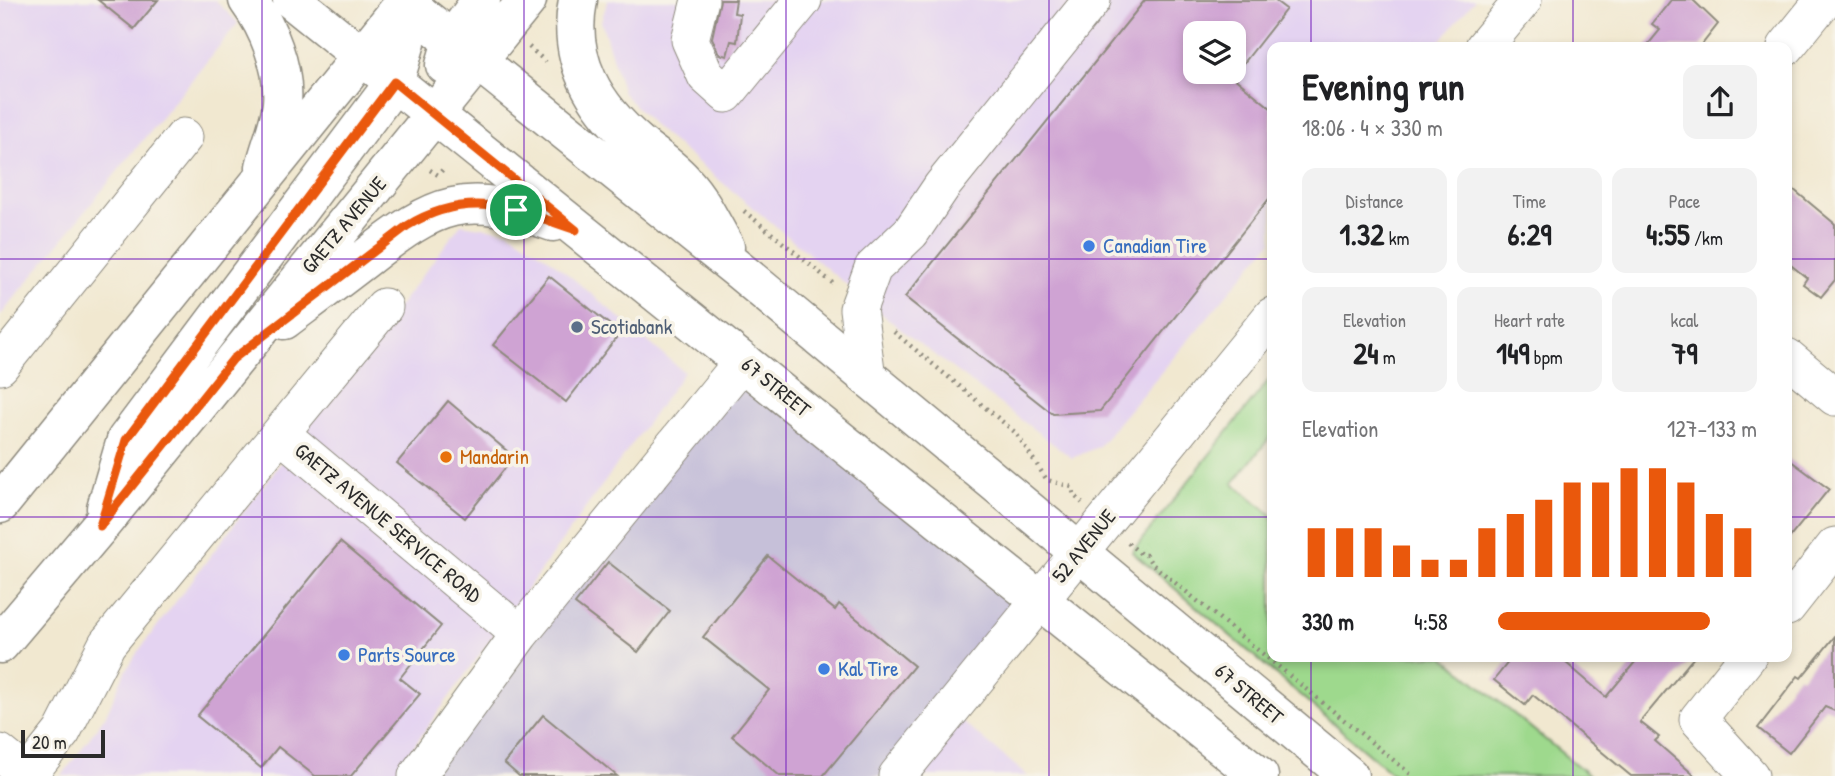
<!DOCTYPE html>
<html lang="en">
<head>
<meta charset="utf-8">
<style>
	:root { --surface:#fff; --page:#f2f2f2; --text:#202124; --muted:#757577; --accent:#ea580c }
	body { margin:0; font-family:"Patrick Hand",sans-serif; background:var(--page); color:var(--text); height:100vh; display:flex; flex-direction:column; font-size:26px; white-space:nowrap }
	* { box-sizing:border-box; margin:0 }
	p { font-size:23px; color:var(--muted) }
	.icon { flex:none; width:38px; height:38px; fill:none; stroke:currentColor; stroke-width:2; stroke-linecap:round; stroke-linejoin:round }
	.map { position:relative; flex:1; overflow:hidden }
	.panel { position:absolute; left:1267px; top:42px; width:525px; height:620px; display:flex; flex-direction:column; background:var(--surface); border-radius:14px; box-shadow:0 4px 10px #0003 }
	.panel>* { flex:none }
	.controls { position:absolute; left:1183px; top:21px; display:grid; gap:14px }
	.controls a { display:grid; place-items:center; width:63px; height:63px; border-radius:14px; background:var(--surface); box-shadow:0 4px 10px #0003; font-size:35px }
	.scale { position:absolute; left:21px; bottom:18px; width:84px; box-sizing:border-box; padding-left:7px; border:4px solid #2b2b2b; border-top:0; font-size:19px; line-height:24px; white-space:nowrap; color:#2b2b2b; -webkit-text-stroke:5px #f7f3e8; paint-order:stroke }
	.pin { position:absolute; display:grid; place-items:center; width:60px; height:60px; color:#fff; margin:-30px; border:4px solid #fff; border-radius:50%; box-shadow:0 2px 7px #0007 }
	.round { display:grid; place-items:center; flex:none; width:74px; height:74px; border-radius:14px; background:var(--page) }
	.headline { display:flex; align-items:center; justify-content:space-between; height:119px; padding:0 35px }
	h1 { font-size:38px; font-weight:700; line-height:52px }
	.metrics { display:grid; grid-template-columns:repeat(3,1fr); gap:10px; height:119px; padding:7px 35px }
	.metrics div { display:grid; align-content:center; border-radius:14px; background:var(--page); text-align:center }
	.metrics b { font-size:30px; font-weight:700 }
	.metrics small { font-size:19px; font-weight:400 }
	.metrics p { font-size:19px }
	.chart { height:196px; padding:14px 35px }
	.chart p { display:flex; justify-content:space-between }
	.chart svg { width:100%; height:126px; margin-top:7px; stroke:var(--accent); stroke-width:6 }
	ul { padding:0 35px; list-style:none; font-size:23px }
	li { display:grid; grid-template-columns:112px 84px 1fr; align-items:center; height:52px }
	li i { height:18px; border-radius:9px; background:var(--accent) }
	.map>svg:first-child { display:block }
	.built { fill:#e4d3f1; fill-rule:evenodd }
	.industrial { fill:#c6c0d9 }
	.green { fill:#9ed98d; stroke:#64825c; stroke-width:2 }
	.building { fill:#cfa3d3; fill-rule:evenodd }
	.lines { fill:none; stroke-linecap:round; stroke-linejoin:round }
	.minor-casing { stroke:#8e8a7e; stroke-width:39 }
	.major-casing { stroke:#8e8a7e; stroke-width:41 }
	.path { stroke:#8e8a7e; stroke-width:4.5; stroke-dasharray:2 5; stroke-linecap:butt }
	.minor { stroke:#fff; stroke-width:37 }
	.major { stroke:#fff; stroke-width:38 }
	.route-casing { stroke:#fff; stroke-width:14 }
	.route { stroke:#ea580c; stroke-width:9 }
	.grid { fill:none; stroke:#7b2cbf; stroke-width:2; stroke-opacity:0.55 }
	.shop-dot { fill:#3f7fe0; stroke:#f7f3e8; stroke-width:2.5 }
	.service-dot { fill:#5c6f8a; stroke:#f7f3e8; stroke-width:2.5 }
	.food-dot { fill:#e8710a; stroke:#f7f3e8; stroke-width:2.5 }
	.labels { text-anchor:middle; stroke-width:7; stroke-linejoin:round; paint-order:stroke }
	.street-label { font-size:21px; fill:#2b2b2b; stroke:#f7f3e8 }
	.shop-label { font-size:21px; fill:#366cbe; stroke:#f7f3e8; text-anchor:start }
	.service-label { font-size:21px; fill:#4e5e75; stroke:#f7f3e8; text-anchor:start }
	.food-label { font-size:21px; fill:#c56008; stroke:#f7f3e8; text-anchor:start }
</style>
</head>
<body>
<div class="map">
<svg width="1835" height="776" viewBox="0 0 1835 776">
	<rect width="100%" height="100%" fill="#f7f3e8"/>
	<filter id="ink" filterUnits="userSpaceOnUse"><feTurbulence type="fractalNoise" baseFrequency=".0143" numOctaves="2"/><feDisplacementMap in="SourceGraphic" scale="14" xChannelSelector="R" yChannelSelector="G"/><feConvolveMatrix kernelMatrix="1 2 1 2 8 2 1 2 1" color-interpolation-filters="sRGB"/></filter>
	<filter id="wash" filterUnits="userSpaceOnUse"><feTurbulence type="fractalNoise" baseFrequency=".00686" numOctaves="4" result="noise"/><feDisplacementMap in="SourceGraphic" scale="28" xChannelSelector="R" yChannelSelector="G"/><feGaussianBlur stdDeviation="1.57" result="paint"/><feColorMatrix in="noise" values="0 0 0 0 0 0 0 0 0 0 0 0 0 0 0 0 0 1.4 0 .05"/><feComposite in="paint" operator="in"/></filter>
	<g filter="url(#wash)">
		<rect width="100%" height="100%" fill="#f1e8d0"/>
		<path class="built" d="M0 0H215L238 23 0 316Z
			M608 0H1475L1435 47H1272V241L1098 447 1072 458 904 332 656 128 623 93 601 21ZM1195 33H1234V72H1195Z
			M461 224 508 231 551 260 684 372 392 776H62L106 715 124 674 137 653Z
			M949 711 1028 776H896Z"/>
		<path class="industrial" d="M743 361 1041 599 896 776H417Z"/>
		<path class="green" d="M1272 376V435L1233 483 1272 515V656H1443L1590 776H1395L1132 552Z"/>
		<g id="blocks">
			<path class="building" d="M98 0H158L134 29Z
				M720 0H736L734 13 740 14 737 42 731 41 727 56 719 54 712 38Z
				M1145 0H1274L1286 9 1233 77 1272 109V195L1100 411 1053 414 905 297ZM1195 33H1234V72H1195Z
				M1671 0H1693L1718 24 1700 47H1646L1660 30 1652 24Z
				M1787 184 1835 224V280L1821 297 1803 284 1807 278 1787 262Z
				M549 276 620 333 566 402 493 345Z
				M448 401 514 457 465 518 397 463Z
				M1787 458 1829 489 1787 541Z
				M340 542 441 626 400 678 420 694 351 776H315L278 747 261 768 197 716Z
				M768 556 835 610 839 604 914 666 823 776H780L732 736 769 690 703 637Z
				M608 562 670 611 638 652 575 604Z
				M1835 636V711L1825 707 1789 753 1758 728 1798 676 1801 678Z
				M1513 656H1558L1606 697 1640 656H1695L1640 722 1659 737 1655 741 1695 776H1631L1533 695 1525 705 1494 680Z
				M543 715 617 776H519L504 763Z"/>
		</g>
	</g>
	<g filter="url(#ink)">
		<use href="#blocks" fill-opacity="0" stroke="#8e8a7e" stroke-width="2"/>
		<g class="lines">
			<g class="minor-casing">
				<path id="minor" d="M700 0 690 40 706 76 726 94 803 0
					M1484 47 1523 0
					M1786 47 1824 0
					M1787 357 1835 397
					M0 366 184 137
					M867 378 858 309 873 268 911 232 942 186 1092 0
					M281 434 520 634 743 361
					M1787 607 1835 546
					M1748 656 1698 719 1750 776
					M0 753 27 775
					M27 776 62 732 107 644 384 307
					M417 776 520 634
					M897 776 1272 316"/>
			</g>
			<g class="major-casing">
				<path id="major" d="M248 0C268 27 285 68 282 103 280 124 270 146 265 167
					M292 0C613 260 937 517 1259 776
					M402 0 741 272 1349 776
					M578 0C566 60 595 107 640 145 654 157 673 168 685 183 701 200 713 226 725 247
					M445 65 452 41 481 0
					M284 320C312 299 339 279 366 258 437 202 464 190 553 222
					M0 504 407 0
					M106 508 126 440 394 83 406 42 405 2
					M0 644 100 526 527 0"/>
			</g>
			<path class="path" d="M529 47 546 62
				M430 170 438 175 444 168
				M744 211 835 285
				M894 332 1016 433 1047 480 1072 487 1074 495 1082 503
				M1128 543 1142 555H1146L1152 564 1413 776"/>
			<use href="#minor" class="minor"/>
			<use href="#major" class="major"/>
		</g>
	</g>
	<g class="lines" filter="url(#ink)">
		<g class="route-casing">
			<path id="route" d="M394 82 576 230C514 208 468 189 407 226L233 359 100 526 126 440Z"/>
		</g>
		<use href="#route" class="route"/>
	</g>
	<path class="grid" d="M262 0V776M524 0V776M786 0V776M1049 0V776M1311 0V47M1573 0V47M0 259H1272M1787 259H1835M0 517H1272M1787 517H1835M1311 656V776M1573 656V776"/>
	<g class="shop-dot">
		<circle cx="1089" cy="246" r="7"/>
		<circle cx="344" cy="655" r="7"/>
		<circle cx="824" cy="669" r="7"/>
	</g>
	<circle class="service-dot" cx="577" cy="327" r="7"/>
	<circle class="food-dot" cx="446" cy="457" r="7"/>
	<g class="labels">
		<g class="street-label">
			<text transform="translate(344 225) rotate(-50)" y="7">GAETZ AVENUE</text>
			<text transform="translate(776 387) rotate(39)" y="7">67 STREET</text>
			<text transform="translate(388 523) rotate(40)" y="7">GAETZ AVENUE SERVICE ROAD</text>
			<text transform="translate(1084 546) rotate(-51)" y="7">52 AVENUE</text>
			<text transform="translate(1249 694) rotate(40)" y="7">67 STREET</text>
		</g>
		<g class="shop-label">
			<text x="1103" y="253">Canadian Tire</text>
			<text x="358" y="662">Parts Source</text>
			<text x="838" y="676">Kal Tire</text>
		</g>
		<g class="service-label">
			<text x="591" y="334">Scotiabank</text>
		</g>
		<g class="food-label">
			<text x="460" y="464">Mandarin</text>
		</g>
	</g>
</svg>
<div class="controls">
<a><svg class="icon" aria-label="layers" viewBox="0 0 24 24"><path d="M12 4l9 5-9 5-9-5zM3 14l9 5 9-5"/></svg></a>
</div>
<div class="scale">20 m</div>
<div class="pin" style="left:516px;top:210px;background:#1e9e55"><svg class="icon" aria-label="arrive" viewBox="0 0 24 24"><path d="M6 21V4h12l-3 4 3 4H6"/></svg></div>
<section class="panel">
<div class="headline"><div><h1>Evening run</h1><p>18:06 · 4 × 330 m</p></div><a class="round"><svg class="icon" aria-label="share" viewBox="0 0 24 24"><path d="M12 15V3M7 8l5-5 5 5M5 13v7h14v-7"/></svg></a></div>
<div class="metrics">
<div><p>Distance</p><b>1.32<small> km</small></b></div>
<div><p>Time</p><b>6:29</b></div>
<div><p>Pace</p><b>4:55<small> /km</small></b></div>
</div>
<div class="metrics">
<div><p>Elevation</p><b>24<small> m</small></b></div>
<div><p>Heart rate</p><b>149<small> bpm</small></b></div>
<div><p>kcal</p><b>79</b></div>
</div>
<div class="chart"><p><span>Elevation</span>127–133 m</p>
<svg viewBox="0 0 160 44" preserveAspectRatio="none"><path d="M5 44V27M15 44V27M25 44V27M35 44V33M45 44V38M55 44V38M65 44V27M75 44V22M85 44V17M95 44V11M105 44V11M115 44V6M125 44V6M135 44V11M145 44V22M155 44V27"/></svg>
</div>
<ul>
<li><b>330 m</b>4:58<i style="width:82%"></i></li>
</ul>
</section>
</div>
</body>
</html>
